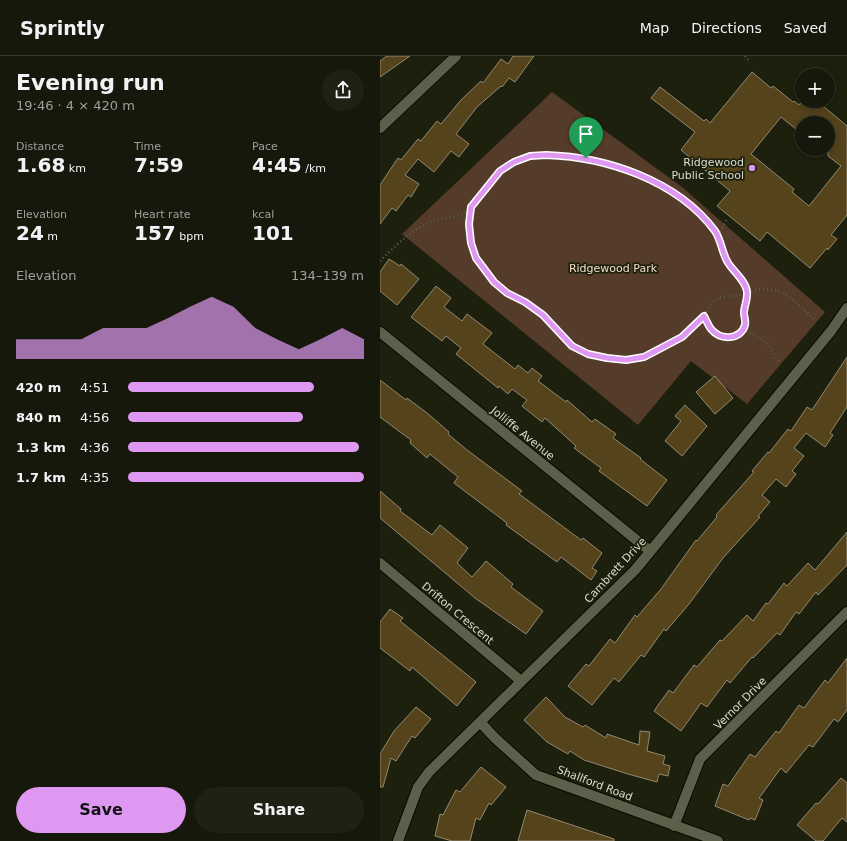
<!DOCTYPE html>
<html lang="en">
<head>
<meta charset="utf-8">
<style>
	:root { --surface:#15180a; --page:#1e2113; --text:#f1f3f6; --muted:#9da09c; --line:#34372b; --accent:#de98f2 }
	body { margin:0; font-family:"DejaVu Sans",sans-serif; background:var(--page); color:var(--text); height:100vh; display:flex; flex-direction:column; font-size:15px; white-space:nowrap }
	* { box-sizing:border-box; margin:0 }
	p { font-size:13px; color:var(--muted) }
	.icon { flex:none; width:22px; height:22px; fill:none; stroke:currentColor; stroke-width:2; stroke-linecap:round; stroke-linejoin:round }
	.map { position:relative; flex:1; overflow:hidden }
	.panel { display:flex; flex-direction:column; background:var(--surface); width:380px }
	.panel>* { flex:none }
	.tools { position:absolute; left:415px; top:12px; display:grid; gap:8px }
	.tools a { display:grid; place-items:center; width:40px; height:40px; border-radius:50%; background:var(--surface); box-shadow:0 2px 10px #0003,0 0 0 1px var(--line); font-size:20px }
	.pin { position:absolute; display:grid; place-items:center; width:34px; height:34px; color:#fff; margin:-41px -17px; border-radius:50% 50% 50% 0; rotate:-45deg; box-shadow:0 0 4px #0007 }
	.pin .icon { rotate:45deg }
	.round { display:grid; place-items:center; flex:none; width:42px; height:42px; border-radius:21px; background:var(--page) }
	.summary { display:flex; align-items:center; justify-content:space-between; height:68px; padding:0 16px }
	h1 { font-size:22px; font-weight:600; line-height:30px }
	.stats { display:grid; grid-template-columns:repeat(3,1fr); gap:6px; height:68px; padding:4px 16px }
	.stats div { display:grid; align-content:center }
	.stats b { font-size:20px; font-weight:600 }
	.stats small { font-size:11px; font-weight:400 }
	.stats p { font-size:11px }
	.chart { height:112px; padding:8px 16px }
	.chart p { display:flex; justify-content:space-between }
	.chart svg { width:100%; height:72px; margin-top:4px; fill:var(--accent); opacity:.7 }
	.action { display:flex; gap:8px; margin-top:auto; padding:8px 16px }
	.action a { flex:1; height:46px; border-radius:24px; background:var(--accent); color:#111; font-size:16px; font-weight:600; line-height:46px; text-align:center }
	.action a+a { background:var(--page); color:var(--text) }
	ul { padding:0 16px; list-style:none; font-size:13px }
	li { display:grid; grid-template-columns:64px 48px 1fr; align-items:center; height:30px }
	li i { height:10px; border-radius:5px; background:var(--accent) }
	header { display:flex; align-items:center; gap:24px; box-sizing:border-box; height:56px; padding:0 20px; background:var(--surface); border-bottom:1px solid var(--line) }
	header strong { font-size:19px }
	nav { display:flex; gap:22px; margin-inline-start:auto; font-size:14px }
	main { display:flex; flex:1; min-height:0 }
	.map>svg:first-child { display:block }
	.green { fill:#553b29 }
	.building { fill:#54431b; stroke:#938973; fill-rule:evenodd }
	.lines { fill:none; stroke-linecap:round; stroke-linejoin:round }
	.minor-casing { stroke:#070900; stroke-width:12 }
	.path { stroke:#5a5e4d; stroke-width:2.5; stroke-dasharray:1 3; stroke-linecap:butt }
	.minor { stroke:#5b604a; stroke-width:10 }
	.route-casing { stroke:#fff; stroke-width:8 }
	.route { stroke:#de98f2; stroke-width:5 }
	.poi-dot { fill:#de98f2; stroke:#1c200d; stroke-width:1.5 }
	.labels { text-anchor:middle; stroke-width:3.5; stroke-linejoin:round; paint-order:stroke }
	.poi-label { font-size:11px; fill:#d8dbcf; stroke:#1c200d; text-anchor:end }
	.park-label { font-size:11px; fill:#f5dbcb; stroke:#1c200d }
	.street-label { font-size:11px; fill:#d8dbcf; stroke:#1c200d }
</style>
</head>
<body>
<header>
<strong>Sprintly</strong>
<nav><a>Map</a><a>Directions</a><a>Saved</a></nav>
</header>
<main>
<section class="panel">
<div class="summary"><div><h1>Evening run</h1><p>19:46 · 4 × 420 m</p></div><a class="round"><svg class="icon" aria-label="share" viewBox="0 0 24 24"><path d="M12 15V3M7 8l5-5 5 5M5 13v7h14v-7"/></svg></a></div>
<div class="stats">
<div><p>Distance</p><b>1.68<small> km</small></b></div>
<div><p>Time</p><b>7:59</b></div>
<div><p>Pace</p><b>4:45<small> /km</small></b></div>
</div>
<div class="stats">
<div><p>Elevation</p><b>24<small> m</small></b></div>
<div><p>Heart rate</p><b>157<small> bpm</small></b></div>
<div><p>kcal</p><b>101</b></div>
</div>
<div class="chart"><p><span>Elevation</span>134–139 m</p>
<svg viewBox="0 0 160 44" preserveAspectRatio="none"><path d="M0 44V32L10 32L20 32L30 32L40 25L50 25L60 25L70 19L80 12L90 6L100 12L110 25L120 32L130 38L140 32L150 25L160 32V44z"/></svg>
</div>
<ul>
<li><b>420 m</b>4:51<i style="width:79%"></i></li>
<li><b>840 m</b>4:56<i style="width:74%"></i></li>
<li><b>1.3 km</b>4:36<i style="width:98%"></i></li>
<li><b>1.7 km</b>4:35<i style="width:100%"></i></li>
</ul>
<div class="action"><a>Save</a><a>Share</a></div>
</section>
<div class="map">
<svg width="467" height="785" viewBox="0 0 467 785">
	<rect width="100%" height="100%" fill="#1c200d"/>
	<path class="green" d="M172 36 302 131 445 256 367 348 311 305 258 369 22 178Z"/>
	<path class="building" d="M7 0H30L0 21V5Z
		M133 0H154L135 26 129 22 122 31 121 30 97 51 76 78 89 88 79 101 71 95 54 116 38 103 25 119 39 128 31 141 28 139 16 155 12 152 0 168V129L18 102 21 104 38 83 41 85 57 65 61 68 81 44 101 25 103 27 121 3 128 8Z
		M372 16 391 32 393 30 413 46 414 45 419 49 422 45H437L467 70V159L451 179 457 183 448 194 447 192 430 212 387 176 380 185 337 150 350 135 301 94 315 76 271 42 280 31 324 65 326 63 330 67ZM401 61 422 78V67H448V100L461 110 429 150 412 136 414 133 371 98Z
		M9 203 20 210 21 208 39 223 17 249 0 235V216Z
		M56 230 71 242 64 251 82 265 87 258 112 277 103 288 135 313 138 309 148 317 152 312 162 320 158 325 186 346 187 344 212 366 215 363 236 378 233 382 261 402 260 403 287 424 267 450 219 415 221 412 194 392 196 390 165 362 162 366 142 350 147 344 132 333 128 338 119 330 118 332 76 298 81 292 66 280 62 285 31 261Z
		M467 301V351L450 377 453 379 445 391 426 377 414 392 424 400 412 415 416 418 406 431 396 423 382 439 390 446 378 460 380 461 343 502 309 548 286 575 284 573 264 601 261 599 239 626 234 622 212 649 188 630 206 608 209 610 230 583 235 587 255 559 257 561 281 533 316 484 317 485 337 461 336 459 374 416 372 415 388 396 389 397 408 373 411 375 427 351 432 354Z
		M335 320 353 342 335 358 316 336Z
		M0 324 26 344 27 342 47 357 69 376 68 378 87 394 142 435 139 438 201 484 203 482 222 497 212 512 217 515 211 524 181 501 177 506 126 469 127 467 74 427 78 421 50 398 47 402 30 387 31 384 0 361Z
		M305 349 327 370 302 400 285 385 301 365 295 360Z
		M0 435 21 453 20 455 52 479 60 469 88 492 77 507 92 521 106 505 133 528 131 531 163 555 146 578 95 542 0 462Z
		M467 476V509L438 539 436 536 419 558 416 556 400 579 397 577 373 602 372 601 350 627 347 624 327 651 321 647 301 675 274 655 289 634 293 637 314 609 317 611 340 584 342 585 367 559 373 565 386 547 388 548 404 527 407 530 428 507 435 514Z
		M10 553 23 562 20 565 96 626 77 650 32 611 30 615 0 592V566Z
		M467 602V654L458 666 454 663 433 691 429 689 406 717 401 712 379 742 383 744 375 764 370 762 369 764 335 750 343 728 348 730 370 698 375 701 396 675 399 677 419 649 424 652 445 624 448 627Z
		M166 641 185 661 203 671 205 669 226 682 227 678 259 689 260 675 270 676 267 695 285 700 283 708 290 710 288 720 279 718 277 726 248 718 204 704 190 695 188 698 167 686 144 664Z
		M36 651 51 663 35 682 32 680 16 705 11 702 3 731H0V698L14 675Z
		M101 711 126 731 111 749 109 747 100 764 96 762 90 785H72L55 780 60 758 63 759 76 734 80 736Z
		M461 722 467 727V766L462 762 443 785H436L417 769 436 747 438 748Z
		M147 754 234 783V785H138Z"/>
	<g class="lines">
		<g class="minor-casing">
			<path id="minor" d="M0 72 76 0
				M0 276 270 495
				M0 507 141 625
				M100 666 115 682 156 719 338 785
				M294 770 320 703 467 556
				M18 785 38 731 49 716 255 514 451 275 467 252"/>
		</g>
		<path class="path" d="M365 0 369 5
			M91 152C89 169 88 186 96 202 112 235 141 240 166 262 176 271 182 283 193 291 208 300 231 306 248 304 277 300 304 283 323 261 327 256 328 250 333 246 341 239 349 241 359 239 367 238 374 233 382 233 406 232 419 249 435 264
			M338 179 347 163
			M0 205C16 189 31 174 53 165 64 161 77 163 87 155 94 149 98 140 103 133 115 118 130 105 149 100 158 98 169 99 179 100 232 102 288 126 326 163 338 176 340 191 348 206 353 215 366 225 367 236 367 243 363 250 364 257 364 261 366 264 364 269 361 280 348 285 338 279 331 275 327 267 324 260
			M363 273C372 278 383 282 390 291 394 296 395 302 400 307"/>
		<use href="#minor" class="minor"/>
	</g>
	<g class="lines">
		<g class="route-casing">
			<path id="route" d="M166 99C226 101 297 124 335 175 341 184 342 196 347 205 352 215 366 224 367 236 368 243 364 250 364 257 364 261 366 264 365 269 360 285 340 284 331 273 328 269 326 264 324 260L302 281 264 301 246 304 227 302 208 298 192 290 163 259 145 246 127 237 114 226 96 202 91 187 89 168 91 151 120 115 134 106 150 100Z"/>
		</g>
		<use href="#route" class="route"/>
	</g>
	<circle class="poi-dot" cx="372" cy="112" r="4"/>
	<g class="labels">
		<g class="poi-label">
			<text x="364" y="110">Ridgewood<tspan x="364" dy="13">Public School</tspan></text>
		</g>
		<g class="park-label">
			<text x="233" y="216">Ridgewood Park</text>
		</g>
		<g class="street-label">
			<text transform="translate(143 377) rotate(39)" y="4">Jolliffe Avenue</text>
			<text transform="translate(235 514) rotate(-47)" y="4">Cambrett Drive</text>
			<text transform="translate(78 557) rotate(40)" y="4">Drifton Crescent</text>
			<text transform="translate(360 647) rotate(-45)" y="4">Vernor Drive</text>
			<text transform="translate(215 727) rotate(21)" y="4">Shallford Road</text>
		</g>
	</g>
</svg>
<div class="tools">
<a>+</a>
<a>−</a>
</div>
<div class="pin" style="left:206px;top:102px;background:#1e9e55"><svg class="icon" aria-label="arrive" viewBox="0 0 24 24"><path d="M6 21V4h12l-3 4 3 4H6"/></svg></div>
</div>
</main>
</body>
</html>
